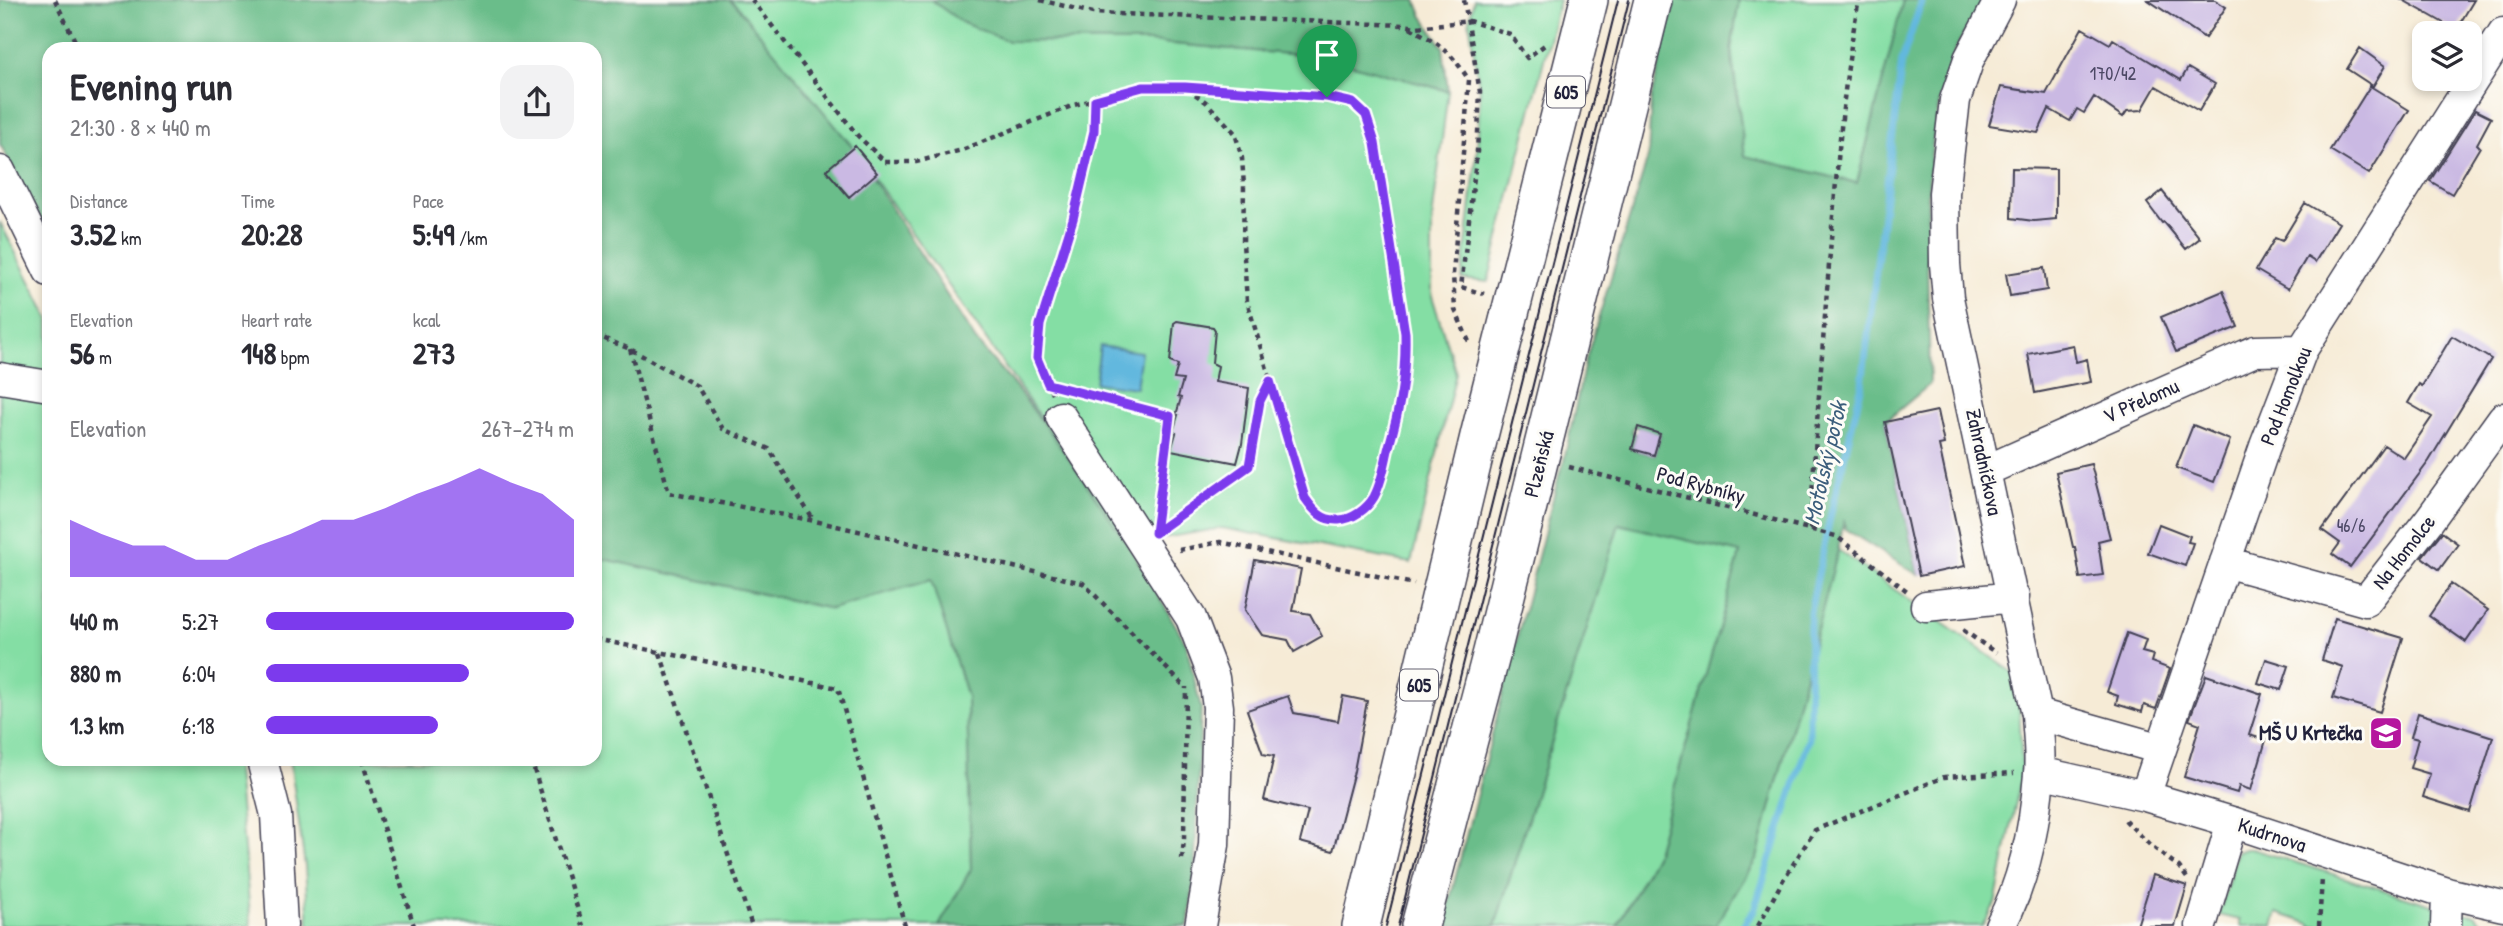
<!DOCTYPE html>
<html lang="en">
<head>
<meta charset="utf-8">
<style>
	:root { --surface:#fff; --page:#f2f2f3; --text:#2b2b33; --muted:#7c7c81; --accent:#7c3aed }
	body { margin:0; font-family:"Patrick Hand",sans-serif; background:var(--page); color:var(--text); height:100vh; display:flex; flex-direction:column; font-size:26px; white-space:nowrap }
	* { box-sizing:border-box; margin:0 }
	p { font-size:23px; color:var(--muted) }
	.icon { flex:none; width:38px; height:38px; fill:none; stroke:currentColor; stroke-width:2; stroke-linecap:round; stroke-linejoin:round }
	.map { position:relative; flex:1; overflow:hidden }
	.drawer { position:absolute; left:42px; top:42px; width:560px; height:724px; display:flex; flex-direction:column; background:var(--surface); border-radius:21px; box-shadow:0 4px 10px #0003 }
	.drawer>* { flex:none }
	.buttons { position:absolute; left:2412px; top:21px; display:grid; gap:14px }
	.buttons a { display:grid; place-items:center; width:70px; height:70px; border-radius:14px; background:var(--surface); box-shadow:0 4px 10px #0003; font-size:35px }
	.pin { position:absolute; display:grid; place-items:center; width:60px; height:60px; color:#fff; margin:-72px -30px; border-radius:50% 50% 50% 0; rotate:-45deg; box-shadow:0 0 7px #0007 }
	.pin .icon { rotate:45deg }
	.round { display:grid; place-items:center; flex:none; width:74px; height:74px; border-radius:21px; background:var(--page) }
	.overview { display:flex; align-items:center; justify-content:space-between; height:119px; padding:0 28px }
	h1 { font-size:38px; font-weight:700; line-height:52px }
	.stats { display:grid; grid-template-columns:repeat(3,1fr); gap:10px; height:119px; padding:7px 28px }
	.stats div { display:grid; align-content:center }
	.stats b { font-size:30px; font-weight:700 }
	.stats small { font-size:19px; font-weight:400 }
	.stats p { font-size:19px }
	.chart { height:196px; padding:14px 28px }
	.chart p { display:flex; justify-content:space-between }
	.chart svg { width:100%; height:126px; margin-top:7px; fill:var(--accent); opacity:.7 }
	ul { padding:0 28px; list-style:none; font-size:23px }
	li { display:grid; grid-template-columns:112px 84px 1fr; align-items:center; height:52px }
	li i { height:18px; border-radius:9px; background:var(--accent) }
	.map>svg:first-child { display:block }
	.green { fill:#84dea4; stroke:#538070; stroke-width:2 }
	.forest { fill:#6bbd8a; stroke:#467062; stroke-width:2; fill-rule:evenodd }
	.water { fill:#62b8de; stroke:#426d8c; stroke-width:2 }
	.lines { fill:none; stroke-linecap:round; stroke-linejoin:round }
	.stream { stroke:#62b8de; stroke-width:7 }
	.building { fill:#cab9e3 }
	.minor-casing { stroke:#424052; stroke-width:33 }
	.major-casing { stroke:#424052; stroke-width:40 }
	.path { stroke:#424052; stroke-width:4.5; stroke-dasharray:5 5; stroke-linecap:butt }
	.minor { stroke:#fff; stroke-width:30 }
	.major { stroke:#fff; stroke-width:37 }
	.tram { stroke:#22223b; stroke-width:2 }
	.route-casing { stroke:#fff; stroke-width:14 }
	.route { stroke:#7c3aed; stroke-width:9 }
	.labels { text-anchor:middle; stroke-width:6; stroke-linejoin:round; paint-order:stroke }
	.number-label { font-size:18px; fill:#4c4865 }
	.shield { fill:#fdfcf7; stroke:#646373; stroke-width:2 }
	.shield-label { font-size:19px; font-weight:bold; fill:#22223b }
	.street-label { font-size:21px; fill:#22223b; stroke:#fdfcf7 }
	.poi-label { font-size:21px; font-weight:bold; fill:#22223b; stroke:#fdfcf7; text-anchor:end }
	.water-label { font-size:23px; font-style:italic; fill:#3c5e7c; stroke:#fdfcf7 }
</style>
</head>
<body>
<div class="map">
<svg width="2503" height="926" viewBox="0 0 2503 926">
	<rect width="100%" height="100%" fill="#fdfcf7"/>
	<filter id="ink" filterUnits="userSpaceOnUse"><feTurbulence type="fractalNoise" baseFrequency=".0143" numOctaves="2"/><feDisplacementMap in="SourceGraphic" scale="14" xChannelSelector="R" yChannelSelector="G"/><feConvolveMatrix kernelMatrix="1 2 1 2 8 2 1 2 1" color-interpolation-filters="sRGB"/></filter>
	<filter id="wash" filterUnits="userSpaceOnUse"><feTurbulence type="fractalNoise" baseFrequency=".00686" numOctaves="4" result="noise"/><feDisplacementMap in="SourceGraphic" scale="28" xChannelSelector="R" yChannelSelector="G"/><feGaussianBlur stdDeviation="1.57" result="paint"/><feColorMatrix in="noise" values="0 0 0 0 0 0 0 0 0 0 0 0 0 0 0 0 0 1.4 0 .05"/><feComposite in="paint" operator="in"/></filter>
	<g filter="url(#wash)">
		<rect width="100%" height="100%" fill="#f6ebd6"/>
		<path class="green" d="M729 0H932L1008 41 1150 42 1324 57 1448 91 1432 220V296L1456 373 1411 563 1222 528 1128 544 851 145 736 6Z
			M1474 0H1559L1488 282 1462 279 1477 152 1480 92 1469 21Z
			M1739 0H1903L1857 183 1745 157 1731 50Z
			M0 222 49 319V760H236L251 926H0Z
			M1619 523 1741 553 1655 856 1617 926H1495Z
			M1838 550 2018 676 2022 773 1995 904 1982 926H1715L1757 858Z
			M595 557 831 609 931 579 967 697 971 869 939 926H309L305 866 290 760H595Z
			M2245 849H2252L2455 912 2475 915 2484 926H2311V924L2277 913 2273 926H2240V920L2219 915 2237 852Z"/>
		<path class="forest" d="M0 0H729L736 5 851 145 976 341 1013 384 1053 436 1128 544 1186 643 1201 708 1194 882 1188 926H939L971 869 967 697 931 580 831 609 595 557V49H49V237L0 144Z
			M931 0H1416L1422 15 1443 47 1448 91 1324 57 1150 42 1008 41 963 23Z
			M1675 0H1739L1731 50 1745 156 1857 183 1903 0H1984C1974 18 1960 36 1953 56 1916 157 1929 278 1930 384L1885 422 1918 575 1845 529 1844 520 1838 550 1757 858 1715 926H1617L1655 856 1740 553 1619 524 1495 926H1443L1560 471 1563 465 1585 362 1648 157 1651 99ZM1634 426 1660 435 1654 455 1632 449 1636 434 1632 432Z"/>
		<path class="water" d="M1100 346 1141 352 1136 388 1095 383Z"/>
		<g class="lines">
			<path class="stream" d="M1743 926 1754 910 1809 738 1810 612 1831 513 1862 384 1902 61 1922 0"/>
		</g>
		<g id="blocks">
			<path class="building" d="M2148 0H2215L2226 7 2205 38Z
				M2403 0H2474L2456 30Z
				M2082 28 2110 44 2113 39 2181 80 2188 68 2215 84 2199 111 2156 86 2142 110 2127 111 2123 117 2094 97 2084 113 2077 109 2070 121 2049 109 2038 133 1989 125 2001 87 2046 94Z
				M2360 48 2385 66 2373 86 2347 69Z
				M2370 86 2409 110 2369 174 2330 150Z
				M2475 110 2491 118 2477 144 2480 147 2452 194 2430 181Z
				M855 146 877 173 849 197 826 170Z
				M2012 168 2056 169V219L2034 221 2011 218Z
				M2162 191 2200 238 2186 249 2164 222 2162 223 2147 203Z
				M2305 203 2339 223 2315 262 2307 257 2288 289 2256 270 2275 238 2282 241Z
				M2044 268 2047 290 2010 296 2006 274Z
				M2223 291 2238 327 2176 352 2161 317Z
				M1177 321 1213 327 1215 330 1212 363 1218 366 1215 382 1249 388 1242 444 1237 463 1171 450 1176 433 1173 432 1178 415H1176L1181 398 1178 397 1183 380 1174 379 1178 365 1170 362 1174 323Z
				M2452 336 2491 359 2429 461 2350 567 2332 554 2340 543 2322 530 2384 445 2404 458 2432 417 2408 403 2419 384 2422 386Z
				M2073 345 2076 362 2087 359 2091 382 2035 393 2028 354Z
				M1937 411 1944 444 1939 445 1965 566 1919 576 1885 422Z
				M2193 425 2230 440 2214 482 2176 468Z
				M1638 427 1660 434 1654 455 1632 449Z
				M2091 464 2110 538 2098 541 2103 575 2080 578 2075 547H2073L2056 472Z
				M2159 524 2190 536 2188 542 2193 543 2185 566 2148 553Z
				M2442 532 2458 544 2439 570 2422 557Z
				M1255 560 1301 569 1293 611 1310 614 1322 636 1294 652 1288 640 1262 635 1245 610Z
				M2451 584 2488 610 2466 642 2429 616Z
				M2335 618 2403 638 2380 712 2333 698 2343 667 2322 660Z
				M2127 633 2146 640 2142 652 2153 655 2151 662 2170 669 2156 709 2144 705 2142 712 2116 704 2118 696 2107 692Z
				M2266 659 2289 666 2281 690 2258 683Z
				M2206 675 2262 694 2249 735 2266 740 2251 790 2239 786 2237 793 2184 777 2200 724 2189 720Z
				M1288 696 1294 713 1338 721 1343 696 1367 701 1354 771 1333 851 1300 842 1308 811 1264 800 1274 756 1263 754 1247 710Z
				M2418 713 2493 737 2470 812 2423 797 2430 774 2410 768 2418 739 2411 737Z
				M2153 875 2187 886 2175 926H2137Z"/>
		</g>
	</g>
	<g filter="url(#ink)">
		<use href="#blocks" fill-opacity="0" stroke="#424052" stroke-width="2"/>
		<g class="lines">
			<g class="minor-casing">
				<path id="minor" d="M2000 0 1969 59 1955 100 1944 193 1945 264 1948 298 2037 714C2038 734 2041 754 2039 774 2035 826 2025 880 2000 926
					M0 171 49 271
					M0 378 49 386
					M1061 417 1191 618 1214 678 1218 707 1214 845 1200 926
					M1985 471 2255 351 2302 350
					M2225 562 2366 601 2430 519 2503 418
					M1926 606 2014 597
					M2037 714 2161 749
					M262 760 276 815 282 926
					M2039 772 2145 796 2232 822 2447 893 2503 906
					M2145 796 2265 446 2302 350 2503 33
					M2201 926 2232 822
					M2446 926 2447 893"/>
			</g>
			<g class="major-casing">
				<path id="major" d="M1361 926 1480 432 1589 0
					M1420 926 1492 652 1653 0"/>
			</g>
			<path class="path" d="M55 0 79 49
				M752 0 858 136 885 162H916L962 150 1074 105 1143 87H1185L1327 97 1353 103 1366 115 1375 143 1405 333C1406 377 1399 408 1388 450 1384 465 1381 484 1374 497 1366 509 1353 519 1339 520 1322 521 1314 511 1305 498L1247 301 1243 243 1244 186 1242 158 1235 133 1206 102 1185 87
				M1040 0 1093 13 1403 25 1417 27 1469 21 1510 34 1527 58 1546 44
				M1464 0 1480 92 1477 152 1461 287 1484 294
				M1410 28C1441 44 1450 51 1469 80L1453 274 1455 310 1470 344
				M595 335 630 349 697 386 723 429 769 449 814 521
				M630 349 669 493 815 521 1083 583 1185 687
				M1048 384 1170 417 1157 515
				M1052 393 1037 358 1040 325 1073 219 1094 131 1095 100
				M1569 467 1836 536 1907 591
				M1162 528 1249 466 1260 401 1271 381
				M1810 529C1816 428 1824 328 1832 227 1839 151 1844 75 1859 0
				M1179 550 1220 542 1414 584
				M1963 630 1996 653
				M595 639 838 688 905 926
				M660 653 752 926
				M362 760 414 926
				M531 760 583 926
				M2125 820 2150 845 2179 867 2187 878
				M1182 859 1184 840 1186 687
				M1758 926 1783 880 1815 830 1944 777 2014 773
				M2319 926 2322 878"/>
			<use href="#minor" class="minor"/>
			<use href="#major" class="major"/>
			<path class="tram" d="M1386 926 1618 0
				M1398 926 1629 0"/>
		</g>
	</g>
	<g class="lines" filter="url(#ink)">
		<g class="route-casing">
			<path id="route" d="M1143 87H1185L1327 97 1353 103 1366 115 1375 143 1405 333C1406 377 1400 408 1388 450 1385 465 1381 484 1374 497 1367 509 1353 519 1339 520 1322 521 1314 511 1305 498L1270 381 1260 401 1249 466 1155 533 1170 416 1048 384 1037 358 1040 325 1073 219 1094 131 1095 100Z"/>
		</g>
		<use href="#route" class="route"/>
	</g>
	<defs>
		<g id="school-square" transform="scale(1.75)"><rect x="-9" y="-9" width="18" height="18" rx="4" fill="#b5179e" stroke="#fdfcf7"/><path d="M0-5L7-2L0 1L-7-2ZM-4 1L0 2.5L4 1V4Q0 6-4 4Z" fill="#fff"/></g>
	</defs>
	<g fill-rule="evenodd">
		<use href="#school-square" x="2386" y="733"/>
	</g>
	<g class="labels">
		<g class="number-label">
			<text x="2113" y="80">170/42</text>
			<text x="2351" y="532">46/6</text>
		</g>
		<g class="shield">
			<rect x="1547" y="76.5" width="38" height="31" rx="5"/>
			<rect x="1400" y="669.5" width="38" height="31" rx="5"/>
		</g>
		<g class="shield-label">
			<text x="1566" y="99">605</text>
			<text x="1419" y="692">605</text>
		</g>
		<g class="street-label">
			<text transform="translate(2286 396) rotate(-68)" y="7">Pod Homolkou</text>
			<text transform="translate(2141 401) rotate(-24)" y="7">V Přelomu</text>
			<text transform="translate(1984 462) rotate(78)" y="7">Zahradníčkova</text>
			<text transform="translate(1539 464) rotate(-76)" y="7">Plzeňská</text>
			<text transform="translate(1701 485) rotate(15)" y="7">Pod Rybníky</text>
			<text transform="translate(2404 552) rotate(-52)" y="7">Na Homolce</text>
			<text transform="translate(2272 835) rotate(18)" y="7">Kudrnova</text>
		</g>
		<g class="poi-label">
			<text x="2362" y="740">MŠ U Krtečka</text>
		</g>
		<g class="water-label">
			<text transform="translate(1825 463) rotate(-77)" y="8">Motolský potok</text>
		</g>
	</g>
</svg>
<div class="buttons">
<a><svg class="icon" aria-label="layers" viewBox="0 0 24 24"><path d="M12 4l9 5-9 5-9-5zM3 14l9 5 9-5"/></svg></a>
</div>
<div class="pin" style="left:1327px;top:97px;background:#1e9e55"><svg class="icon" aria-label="arrive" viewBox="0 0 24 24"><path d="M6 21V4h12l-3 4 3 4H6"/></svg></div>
<section class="drawer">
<div class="overview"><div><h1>Evening run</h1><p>21:30 · 8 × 440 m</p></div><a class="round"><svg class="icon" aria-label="share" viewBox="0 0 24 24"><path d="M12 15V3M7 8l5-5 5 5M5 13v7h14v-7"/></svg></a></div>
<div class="stats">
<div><p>Distance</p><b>3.52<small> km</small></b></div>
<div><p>Time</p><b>20:28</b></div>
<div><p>Pace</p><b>5:49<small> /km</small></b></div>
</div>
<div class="stats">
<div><p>Elevation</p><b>56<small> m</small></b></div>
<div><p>Heart rate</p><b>148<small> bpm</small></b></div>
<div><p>kcal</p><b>273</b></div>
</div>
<div class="chart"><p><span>Elevation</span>267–274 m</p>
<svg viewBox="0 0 160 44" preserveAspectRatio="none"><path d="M0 44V24L10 29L20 33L30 33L40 38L50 38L60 33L70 29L80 24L90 24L100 20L110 15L120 11L130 6L140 11L150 15L160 24V44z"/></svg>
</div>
<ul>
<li><b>440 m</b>5:27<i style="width:100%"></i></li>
<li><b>880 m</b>6:04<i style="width:66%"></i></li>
<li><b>1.3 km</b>6:18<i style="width:56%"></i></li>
</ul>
</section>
</div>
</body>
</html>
